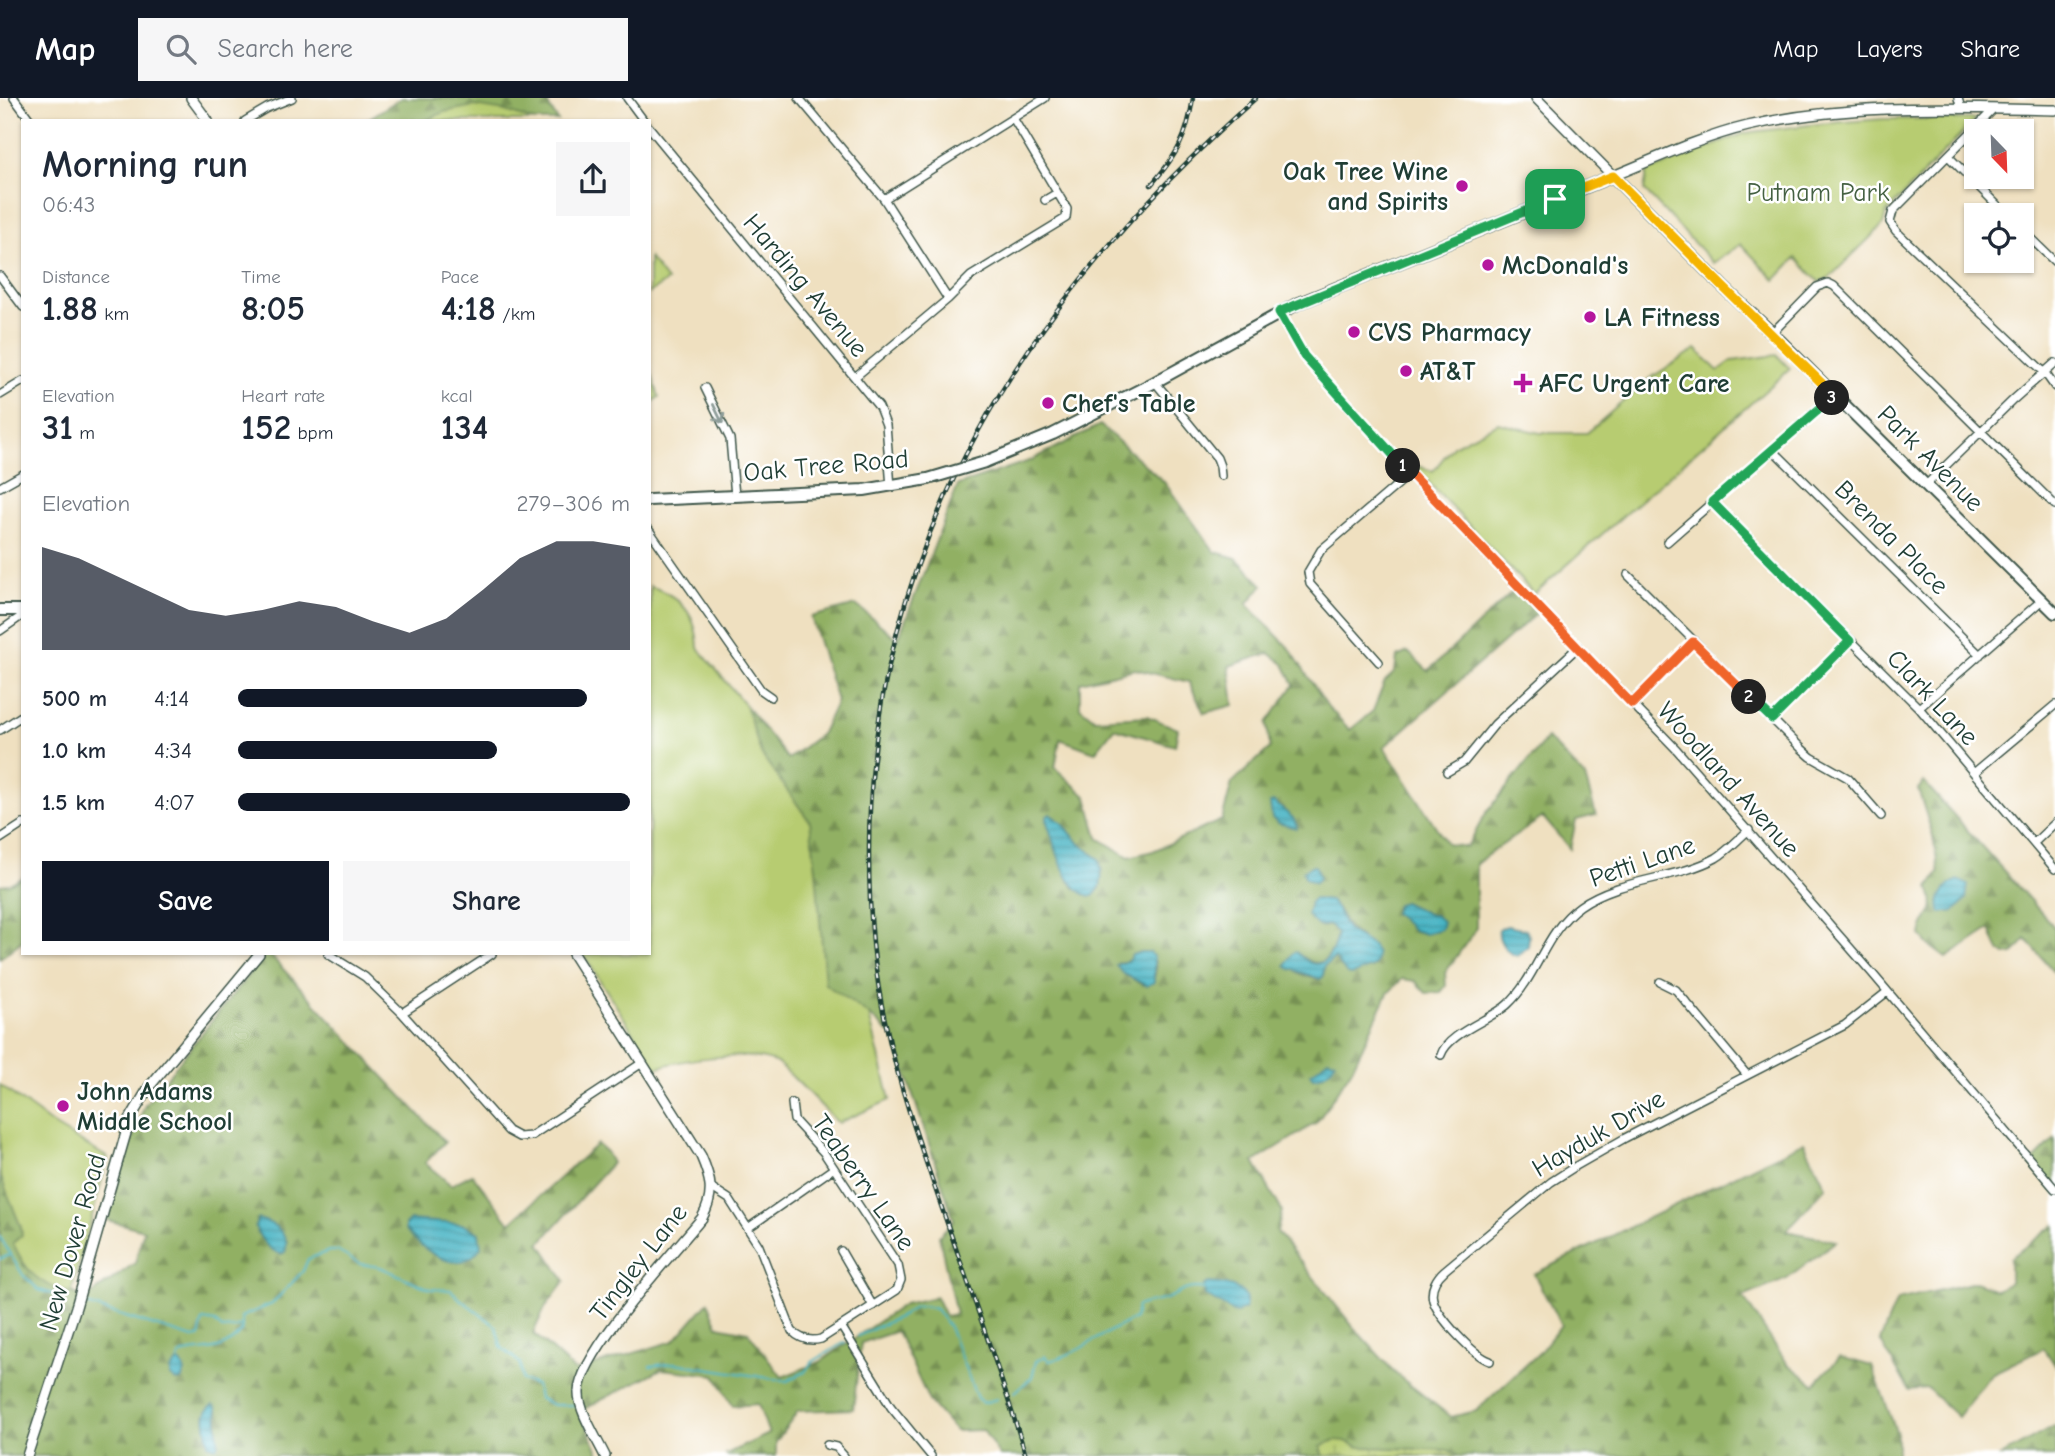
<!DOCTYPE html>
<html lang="en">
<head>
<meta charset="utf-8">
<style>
	:root { --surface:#fff; --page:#f6f6f7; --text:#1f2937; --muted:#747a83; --accent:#111827 }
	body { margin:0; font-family:"Comic Neue",sans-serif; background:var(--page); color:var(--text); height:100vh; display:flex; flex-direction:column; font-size:26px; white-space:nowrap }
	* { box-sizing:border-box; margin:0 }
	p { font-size:23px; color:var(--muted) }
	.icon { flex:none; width:38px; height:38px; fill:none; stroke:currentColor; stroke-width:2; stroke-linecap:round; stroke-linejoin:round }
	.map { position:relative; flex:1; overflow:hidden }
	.details { position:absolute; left:21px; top:21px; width:630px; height:836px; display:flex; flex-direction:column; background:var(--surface); border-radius:0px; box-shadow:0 2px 5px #0004 }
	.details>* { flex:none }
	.needle { width:46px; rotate:157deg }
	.buttons { position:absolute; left:1964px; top:21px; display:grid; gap:14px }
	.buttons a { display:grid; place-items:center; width:70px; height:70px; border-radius:0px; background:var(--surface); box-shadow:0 2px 5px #0004; font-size:35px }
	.pin { position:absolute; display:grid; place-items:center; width:60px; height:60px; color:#fff; margin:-30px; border-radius:14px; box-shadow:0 4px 10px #0006 }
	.km { position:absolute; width:35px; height:35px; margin:-18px; border-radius:50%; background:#222; color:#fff; font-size:19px; line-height:35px; text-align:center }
	.round { display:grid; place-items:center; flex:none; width:74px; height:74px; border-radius:0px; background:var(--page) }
	.head { display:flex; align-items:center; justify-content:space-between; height:119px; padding:0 21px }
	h1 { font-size:38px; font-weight:700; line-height:52px }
	.metrics { display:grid; grid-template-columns:repeat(3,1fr); gap:10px; height:119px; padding:7px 21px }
	.metrics div { display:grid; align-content:center }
	.metrics b { font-size:35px; font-weight:700 }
	.metrics small { font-size:19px; font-weight:400 }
	.metrics p { font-size:19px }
	.chart { height:196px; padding:14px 21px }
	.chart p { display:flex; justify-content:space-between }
	.chart svg { width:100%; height:126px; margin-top:7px; fill:var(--accent); opacity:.7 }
	.button { display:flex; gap:14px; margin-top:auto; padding:14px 21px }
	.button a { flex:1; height:80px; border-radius:0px; background:var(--accent); color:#fff; font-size:28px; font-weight:700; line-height:80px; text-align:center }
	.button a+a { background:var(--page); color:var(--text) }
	ul { padding:0 21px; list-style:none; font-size:23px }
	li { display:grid; grid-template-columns:112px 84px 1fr; align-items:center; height:52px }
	li i { height:18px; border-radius:9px; background:var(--accent) }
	header { display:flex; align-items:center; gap:42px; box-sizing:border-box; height:98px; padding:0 35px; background:var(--accent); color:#fff }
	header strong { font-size:33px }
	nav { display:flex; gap:38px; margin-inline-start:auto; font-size:24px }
	.search { width:490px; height:63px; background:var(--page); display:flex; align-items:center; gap:18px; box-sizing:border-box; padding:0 24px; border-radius:0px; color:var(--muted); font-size:26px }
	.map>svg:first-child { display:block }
	.forest { fill:url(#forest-firs); stroke:#58764c; stroke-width:2; fill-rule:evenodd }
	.wetland { fill:url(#wetland-marsh); stroke:#6b8452; stroke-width:2 }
	.green { fill:#b7cc71; stroke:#6b8452; stroke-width:2 }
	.water { fill:url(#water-rules); stroke:#33787c; stroke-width:2 }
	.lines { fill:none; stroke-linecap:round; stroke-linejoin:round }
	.stream { stroke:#47b4c4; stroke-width:2 }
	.minor-casing { stroke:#3e5549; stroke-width:10 }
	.tertiary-casing { stroke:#3e5549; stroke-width:12 }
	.secondary-casing { stroke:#3e5549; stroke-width:14 }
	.minor { stroke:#fff; stroke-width:7 }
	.tertiary { stroke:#fff; stroke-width:9 }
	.secondary { stroke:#fff; stroke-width:10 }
	.rail-casing { stroke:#1f3d34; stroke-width:4.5 }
	.rail { stroke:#fff; stroke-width:2; stroke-dasharray:5; stroke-linecap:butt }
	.secondary-bridge-casing { stroke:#3e5549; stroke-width:14; stroke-linecap:butt }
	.secondary-bridge { stroke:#fff; stroke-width:10 }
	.oneway { stroke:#8f9e9a }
	.split-1-casing { stroke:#fff; stroke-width:14 }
	.split-2-casing { stroke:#fff; stroke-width:14 }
	.split-3-casing { stroke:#fff; stroke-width:14 }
	.split-4-casing { stroke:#fff; stroke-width:14 }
	.split-1 { stroke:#22a559; stroke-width:9 }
	.split-2 { stroke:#f0652b; stroke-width:9 }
	.split-3 { stroke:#22a559; stroke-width:9 }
	.split-4 { stroke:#f5b400; stroke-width:9 }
	.poi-dot { fill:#b5179e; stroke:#fff; stroke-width:2.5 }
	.labels { text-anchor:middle; stroke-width:5; stroke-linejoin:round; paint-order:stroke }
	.poi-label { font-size:26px; font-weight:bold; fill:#1f3d34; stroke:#fff; text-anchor:start }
	.park-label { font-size:26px; fill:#456143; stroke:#fff }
	.street-label { font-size:26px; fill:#1f3d34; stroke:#fff }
</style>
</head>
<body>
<header>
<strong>Map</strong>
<div class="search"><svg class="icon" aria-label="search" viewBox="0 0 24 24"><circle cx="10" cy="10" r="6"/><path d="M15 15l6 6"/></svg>Search here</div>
<nav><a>Map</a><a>Layers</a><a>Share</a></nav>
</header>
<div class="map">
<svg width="2055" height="1358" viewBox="0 0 2055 1358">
	<defs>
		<pattern id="forest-firs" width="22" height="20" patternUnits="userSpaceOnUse" patternTransform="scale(1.75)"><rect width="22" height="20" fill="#91b063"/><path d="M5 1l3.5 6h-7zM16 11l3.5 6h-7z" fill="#769052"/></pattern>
		<pattern id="wetland-marsh" width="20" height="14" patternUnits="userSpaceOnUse" patternTransform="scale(1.75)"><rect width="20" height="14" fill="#b7cc71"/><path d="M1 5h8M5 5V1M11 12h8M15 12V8" fill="none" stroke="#94a75e"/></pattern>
		<pattern id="water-rules" width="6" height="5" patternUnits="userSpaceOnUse" patternTransform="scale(1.75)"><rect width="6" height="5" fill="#47b4c4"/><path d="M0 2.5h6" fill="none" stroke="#3b94a0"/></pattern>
	</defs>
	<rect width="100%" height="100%" fill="#fff"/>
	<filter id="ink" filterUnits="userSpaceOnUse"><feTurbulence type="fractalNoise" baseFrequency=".0143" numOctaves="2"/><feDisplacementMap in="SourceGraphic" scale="14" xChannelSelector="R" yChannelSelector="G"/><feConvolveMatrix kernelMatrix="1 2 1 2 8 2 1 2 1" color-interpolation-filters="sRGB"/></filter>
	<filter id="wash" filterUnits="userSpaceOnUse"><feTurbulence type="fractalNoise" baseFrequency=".00686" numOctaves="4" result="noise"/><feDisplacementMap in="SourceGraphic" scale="28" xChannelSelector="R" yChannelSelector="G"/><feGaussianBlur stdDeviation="1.57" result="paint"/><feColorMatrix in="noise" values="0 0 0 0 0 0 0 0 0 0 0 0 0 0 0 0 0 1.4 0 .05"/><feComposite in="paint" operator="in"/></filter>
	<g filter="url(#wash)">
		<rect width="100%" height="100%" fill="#efe0c0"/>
		<path class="forest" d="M401 0H544L558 23H534L505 13 444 14 425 23H365Z
			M1100 327 1164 384 1215 454 1236 460 1263 487 1247 506 1290 551 1328 609 1350 632 1373 613 1385 583 1395 574 1397 559 1408 554 1428 573 1515 492 1537 515 1384 649 1447 746 1467 749 1486 715 1547 640 1585 679 1596 717 1576 722 1570 751 1543 719 1476 765V831L1445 875 1446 888 1441 894 1426 895 1415 883 1402 881 1388 895 1352 971 1317 1024 1254 1064 1282 1113 1277 1134 1354 1230 1396 1276 1451 1319 1476 1313 1539 1255 1561 1227 1534 1176 1804 1044 1826 1089 1786 1133 1836 1143 1787 1181 1743 1199 1787 1265 1814 1286 1840 1259 1872 1268 1897 1336V1358H1458L1447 1352 1359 1349 1345 1343 1321 1353 1324 1358H1000L983 1332 955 1333 929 1303 897 1233 861 1245 853 1311 798 1313 776 1344V1358H728L726 1356 769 1336 758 1306 733 1308 715 1277 661 1271 580 1313 600 1358H0V1077L21 1129 22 1137 13 1145 24 1168 85 1201 135 1165 144 1132 107 1122 122 1068 145 1007 265 856H269L445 1044 425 1065 451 1087 472 1076 510 1125 597 1046 606 1054 612 1065 540 1145 565 1183 546 1208 533 1235 575 1273 674 1243 708 1204 718 1228 748 1234 782 1279 820 1264 904 1206 936 1199 945 1218 956 1216 939 1138 954 1122 894 939 869 917 825 886 816 772 810 724 761 656 746 608 788 661 822 635 837 603 811 519 856 507 898 541 958 387 1032 362ZM1269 555 1284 566 1294 587 1267 625 1270 650 1232 685 1222 722 1153 753 1129 759 1098 740 1087 699 1055 670 1060 641 1095 654 1114 630 1175 648 1178 631 1147 618 1095 621 1080 609V584L1135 571 1189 584 1204 615 1234 607 1229 568ZM1047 724 1072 737 1080 746 1099 761 1102 773 1100 791 1075 790 1069 783ZM1319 801C1347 807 1337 827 1361 839L1371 870 1343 871 1335 860 1324 868 1323 879C1311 883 1293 874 1287 864L1300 857C1322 876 1333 857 1337 836L1330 827 1321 829 1314 823ZM1403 804 1430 817 1413 832 1394 815ZM1140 854 1150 855C1156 862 1156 868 1155 877L1143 887 1124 876 1118 865 1128 863 1132 857ZM256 1122C270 1127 281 1129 287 1144L267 1148 257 1134ZM218 1314 217 1340 219 1345 208 1343 205 1317Z
			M1924 684 2055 830V875L2026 841 2013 856 2006 857 1999 853 1990 831 1946 860 1930 848 1921 838C1923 816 1940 819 1929 790L1939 775 1933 738 1918 691Z
			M23 779V842L0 860V787L9 786Z
			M2055 1041V1089L2033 1063Z
			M2055 1127V1267L2044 1250 1991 1276 1958 1319 1927 1290 1909 1292 1880 1243 1897 1202 1975 1184 1997 1192 2010 1184V1160Z
			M2055 1328V1358H2001Z"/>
		<path class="wetland" d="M1335 1342 1345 1343 1359 1349 1448 1352 1458 1358H1324L1321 1348Z"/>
		<path class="green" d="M474 8 505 13 534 23H425L444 14Z
			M1883 21H1976L1886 115 1883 127 1829 180 1819 184 1796 160 1775 182 1741 146 1713 165 1644 92 1647 74 1745 35 1817 26Z
			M649 160 667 183 649 195Z
			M1696 251 1718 273 1732 263 1777 257 1790 271 1534 496 1411 366 1433 373 1453 348 1498 325 1540 335H1587L1649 281Z
			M649 268 659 299 649 307Z
			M650 488C680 498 697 516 698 550L746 608 761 656 810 724 816 772 825 886 869 917 890 1002 838 1025C827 1014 784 968 775 964 745 953 686 960 656 970L583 856H649Z
			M0 987 55 1028 108 1060 71 1195C38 1186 27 1176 13 1145L22 1137 21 1129 0 1077Z"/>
		<path class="water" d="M1274 704 1293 720 1297 728 1296 730 1278 725 1272 720 1270 705Z
			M1050 716 1062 725 1080 746 1099 761C1102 775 1104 789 1093 798 1065 797 1055 746 1047 724V718Z
			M1313 767 1316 769 1319 780 1315 785 1305 780 1303 773Z
			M1959 782 1968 787 1966 801 1955 813 1941 815C1935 801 1946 786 1959 782Z
			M1315 801 1330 803C1341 813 1341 824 1348 832 1357 842 1386 845 1374 868L1352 877 1347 876 1335 860 1324 868 1323 879 1320 881 1288 870 1286 867 1293 855 1296 854C1301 858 1306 863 1311 865 1328 870 1335 848 1337 836L1330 827 1318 828 1307 817 1310 804Z
			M1403 804 1430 817H1435L1443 824 1441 831 1425 836 1413 832 1394 815 1397 806Z
			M1507 828 1526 832 1529 838 1528 848 1518 858C1507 857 1497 842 1499 831Z
			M1141 854H1150L1154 860V884L1147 888 1124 876 1116 867 1128 863 1132 857Z
			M1328 961 1335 963C1332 972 1321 980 1312 979L1311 975Z
			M258 1121C273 1124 292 1137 285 1154L281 1156C268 1152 260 1141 255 1128Z
			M410 1122 462 1126 479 1135 481 1149C458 1182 423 1152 405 1131V1127Z
			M1209 1185C1224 1186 1252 1189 1245 1210L1237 1215 1233 1214 1205 1197 1204 1187Z
			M178 1263 182 1266 185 1274 181 1282 176 1283 170 1278V1272Z
			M213 1307 216 1309C220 1320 215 1333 219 1345L216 1349 208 1346C209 1333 199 1315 213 1307Z"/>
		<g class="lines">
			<path class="stream" d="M0 1139 23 1177 39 1192 67 1200
				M0 1161 9 1157
				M87 1207 193 1240 199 1239 203 1222 215 1224 222 1231 235 1230 242 1227 241 1219 272 1206 303 1173 308 1161 329 1153H337L360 1166 380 1169 430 1191 451 1192 459 1200 496 1228 501 1249 520 1265 522 1282 536 1287 539 1300 553 1307H575
				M858 1238 903 1217 914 1209 924 1208 936 1211 949 1229 977 1300 983 1305 997 1301
				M178 1263 180 1257 184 1255C212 1250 220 1256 241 1234L242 1227
				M650 1268 675 1265 787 1283 805 1274 812 1264 845 1244
				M1014 1295 1032 1279 1036 1263 1045 1258 1049 1263C1080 1256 1105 1232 1135 1221L1137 1208C1147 1204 1156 1204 1166 1201 1181 1195 1187 1187 1204 1191"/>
		</g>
	</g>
	<g filter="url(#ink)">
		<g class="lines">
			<g class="minor-casing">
				<path id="minor" d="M14 0 31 23
					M627 0 644 23
					M799 0 884 101 948 201
					M1958 0 1961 11
					M1994 11 1893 113 1890 124 1896 133 2045 275 2055 289
					M245 23 267 10 292 0
					M649 29 879 309 886 327 891 389
					M1948 58 2007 117
					M884 101 1045 0
					M1045 102 1057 95
					M2021 131 2055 164
					M0 178 23 209
					M1279 214 1304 258 1410 376 1677 652 1872 875 2055 1091
					M1772 235 1817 189 1828 185 1834 188 2055 407
					M855 279 948 201 971 178 1066 120 1067 111 1013 20
					M1155 284 1217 360 1220 368 1221 378
					M705 290 730 341 735 398
					M0 297 23 283
					M1773 352 1980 557
					M1926 387 2013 302 2055 265
					M0 389 23 376
					M1712 404 1919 610 2055 771
					M649 432 761 592 771 599
					M1667 444 1835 297
					M1628 477 1801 650 1811 659 1848 680 1881 718
					M0 533 23 517
					M1379 564 1310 486 1308 474 1321 452 1410 376
					M1632 605 1693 544
					M1919 610 2042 502
					M1772 621 1850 543
					M0 632 23 617
					M1447 674 1464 664 1495 626 1578 549
					M1975 674 2055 607
					M0 741 23 726
					M2034 745 2055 725
					M328 856 365 879 402 915 508 1033 519 1039 531 1038 642 965
					M1660 884 1676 892 1747 977
					M402 915 492 856
					M1441 957C1448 935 1491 922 1508 906 1538 878 1545 833 1580 808 1620 780 1675 782 1716 760 1728 753 1738 741 1749 732
					M712 1090 729 1101 759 1148 792 1233C800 1241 809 1244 821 1241L897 1192 901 1182 898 1167 824 1055 794 1022 792 1005
					M748 1130 834 1070
					M841 1153 873 1208
					M841 1228 891 1309 931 1358
					M1490 1263C1473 1257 1438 1219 1433 1202 1430 1190 1437 1179 1445 1172L1551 1084 1576 1068 1625 1040 1845 927 1887 894
					M827 1347 836 1349 844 1358"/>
			</g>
			<g class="tertiary-casing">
				<path id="tertiary" d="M191 0 208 23
					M1536 0 1613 78C1657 60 1702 39 1748 28 1848 5 1953 10 2055 12
					M573 856 701 1058C711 1081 715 1097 702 1120 674 1154 580 1255 579 1294 578 1312 597 1341 605 1358
					M27 1358 76 1209 130 1021 149 989 259 856"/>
			</g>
			<g class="secondary-casing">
				<path id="secondary" d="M985 364 1053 336 1155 284 1297 206 1613 78 1722 188 1772 235 2055 515
					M649 402 864 392 928 381
					M0 512H23"/>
			</g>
			<use href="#minor" class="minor"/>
			<use href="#tertiary" class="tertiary"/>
			<use href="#secondary" class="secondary"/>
			<g class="rail-casing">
				<path id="rail" d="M1151 87C1177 57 1187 40 1193 0
					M1026 1358C999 1269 966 1181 936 1093 917 1039 898 984 886 927 873 871 869 812 869 755 868 443 1029 200 1256 0"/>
			</g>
			<use href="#rail" class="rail"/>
			<g class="secondary-bridge-casing">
				<path id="secondary-bridge" d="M928 381 985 364"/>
			</g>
			<use href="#secondary-bridge" class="secondary-bridge"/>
		</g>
		<defs><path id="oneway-shaft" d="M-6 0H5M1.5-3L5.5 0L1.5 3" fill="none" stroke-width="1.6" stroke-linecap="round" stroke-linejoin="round" transform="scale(1.75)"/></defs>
		<use class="oneway" href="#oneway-shaft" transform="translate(718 316) rotate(64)"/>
	</g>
	<g class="lines" filter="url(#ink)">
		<g class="split-1-casing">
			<path id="split-1" d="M1403 368 1304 258 1279 214 1555 101"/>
		</g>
		<g class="split-2-casing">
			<path id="split-2" d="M1403 368 1632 606 1693 544 1749 599"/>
		</g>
		<g class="split-3-casing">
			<path id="split-3" d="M1749 599 1772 621 1850 543 1712 404 1832 300"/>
		</g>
		<g class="split-4-casing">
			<path id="split-4" d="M1555 101 1613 78 1722 188 1835 298 1832 300"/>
		</g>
		<use href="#split-1" class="split-1"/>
		<use href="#split-2" class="split-2"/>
		<use href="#split-3" class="split-3"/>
		<use href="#split-4" class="split-4"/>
	</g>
	<g class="poi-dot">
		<circle cx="1462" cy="88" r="7"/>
		<circle cx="1488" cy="167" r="7"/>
		<circle cx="1590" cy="219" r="7"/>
		<circle cx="1354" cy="234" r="7"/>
		<circle cx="1406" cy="273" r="7"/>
		<path d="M1519.5 274.5h7v7h7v7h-7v7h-7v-7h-7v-7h7z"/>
		<circle cx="1048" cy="305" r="7"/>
		<circle cx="63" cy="1008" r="7"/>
	</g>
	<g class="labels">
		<g class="poi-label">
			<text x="1448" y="82" text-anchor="end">Oak Tree Wine<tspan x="1448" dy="30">and Spirits</tspan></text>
			<text x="1502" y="176">McDonald's</text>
			<text x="1604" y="228">LA Fitness</text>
			<text x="1368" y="243">CVS Pharmacy</text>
			<text x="1420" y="282">AT&amp;T</text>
			<text x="1539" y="294">AFC Urgent Care</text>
			<text x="1062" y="314">Chef's Table</text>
			<text x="77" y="1002">John Adams<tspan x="77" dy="30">Middle School</tspan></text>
		</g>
		<g class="park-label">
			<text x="1818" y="103">Putnam Park</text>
		</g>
		<g class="street-label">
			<text transform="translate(806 187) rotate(50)" y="9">Harding Avenue</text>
			<text transform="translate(1931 360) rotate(45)" y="9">Park Avenue</text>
			<text transform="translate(826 367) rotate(-5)" y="9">Oak Tree Road</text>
			<text transform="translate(1892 439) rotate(45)" y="9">Brenda Place</text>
			<text transform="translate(1933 599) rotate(47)" y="9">Clark Lane</text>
			<text transform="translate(1729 681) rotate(48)" y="9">Woodland Avenue</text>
			<text transform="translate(1642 763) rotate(-19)" y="9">Petti Lane</text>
			<text transform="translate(1598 1035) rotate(-30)" y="9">Hayduk Drive</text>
			<text transform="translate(864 1084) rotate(55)" y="9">Teaberry Lane</text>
			<text transform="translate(72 1144) rotate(-74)" y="9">New Dover Road</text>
			<text transform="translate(638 1164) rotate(-52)" y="9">Tingley Lane</text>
		</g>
	</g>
</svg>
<div class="buttons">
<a><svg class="needle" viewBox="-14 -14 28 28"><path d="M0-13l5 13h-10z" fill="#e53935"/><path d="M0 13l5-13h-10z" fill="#747a83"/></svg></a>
<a><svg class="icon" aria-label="locate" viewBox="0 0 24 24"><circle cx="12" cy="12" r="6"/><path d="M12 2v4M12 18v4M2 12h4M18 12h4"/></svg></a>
</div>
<div class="pin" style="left:1555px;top:101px;background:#1e9e55"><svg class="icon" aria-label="arrive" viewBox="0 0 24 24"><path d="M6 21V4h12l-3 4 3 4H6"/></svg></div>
<b class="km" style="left:1403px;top:368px">1</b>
<b class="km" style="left:1749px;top:599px">2</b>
<b class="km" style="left:1832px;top:300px">3</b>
<section class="details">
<div class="head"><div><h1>Morning run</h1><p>06:43</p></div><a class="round"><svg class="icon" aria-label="share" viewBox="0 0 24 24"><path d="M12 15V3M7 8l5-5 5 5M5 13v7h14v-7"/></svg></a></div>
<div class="metrics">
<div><p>Distance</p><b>1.88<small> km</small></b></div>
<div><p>Time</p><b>8:05</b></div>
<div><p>Pace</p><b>4:18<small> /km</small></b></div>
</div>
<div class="metrics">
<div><p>Elevation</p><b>31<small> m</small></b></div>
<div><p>Heart rate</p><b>152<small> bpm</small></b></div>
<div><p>kcal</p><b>134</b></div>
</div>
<div class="chart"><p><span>Elevation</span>279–306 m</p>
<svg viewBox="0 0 160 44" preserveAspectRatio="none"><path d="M0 44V8L10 12L20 18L30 24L40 30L50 32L60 30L70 27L80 29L90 34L100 38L110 33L120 23L130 12L140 6L150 6L160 8V44z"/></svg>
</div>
<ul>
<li><b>500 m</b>4:14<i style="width:89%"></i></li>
<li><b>1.0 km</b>4:34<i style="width:66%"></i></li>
<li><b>1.5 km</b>4:07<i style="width:100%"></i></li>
</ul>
<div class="button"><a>Save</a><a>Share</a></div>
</section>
</div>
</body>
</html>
